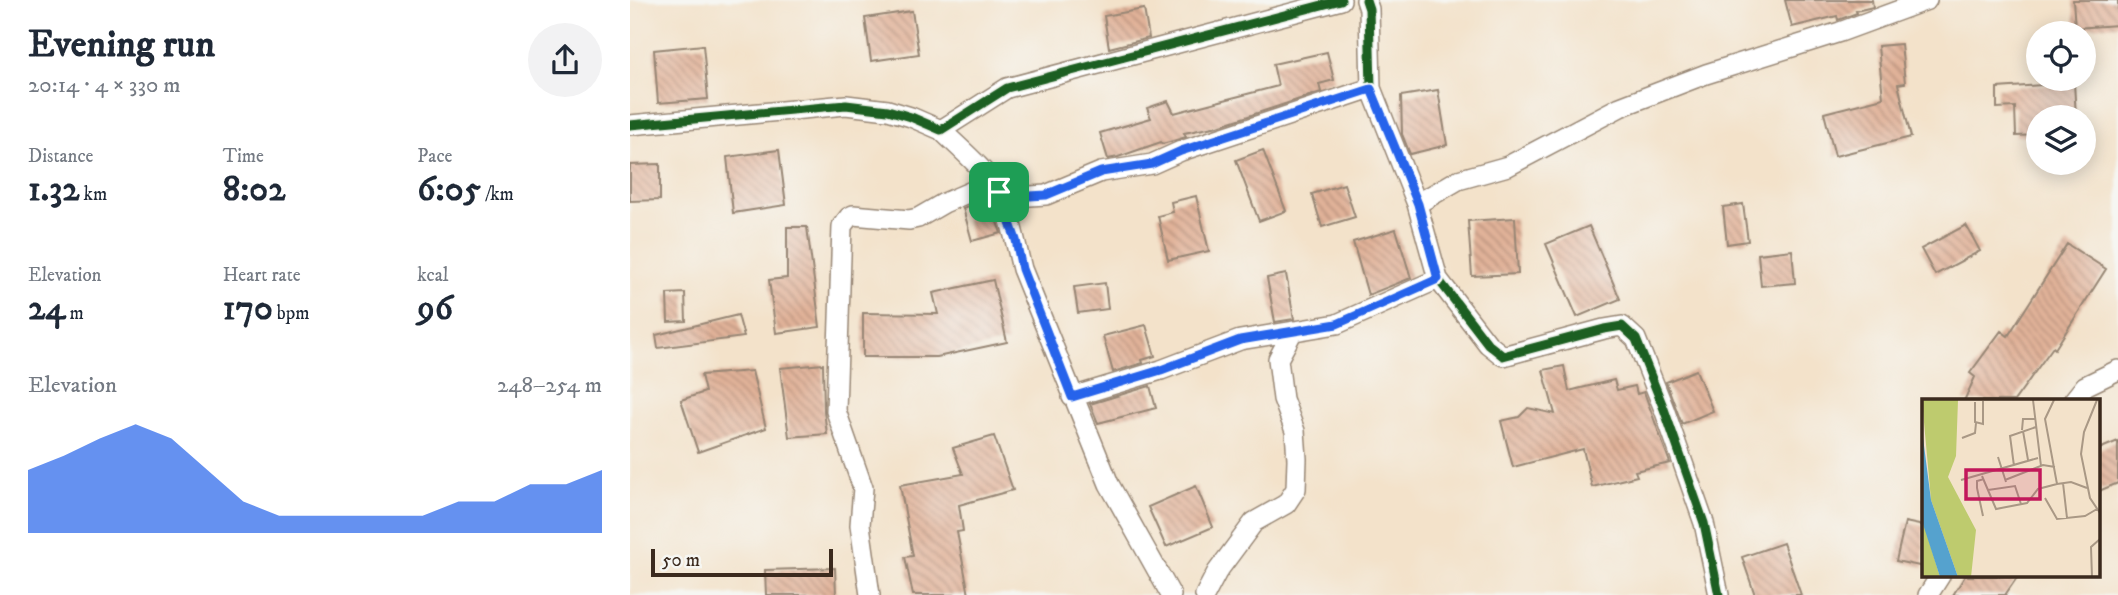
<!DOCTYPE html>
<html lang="en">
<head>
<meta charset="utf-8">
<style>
	:root { --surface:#fff; --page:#f2f2f3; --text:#1f2937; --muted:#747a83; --accent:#2563eb }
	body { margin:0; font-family:"IM FELL DW Pica",serif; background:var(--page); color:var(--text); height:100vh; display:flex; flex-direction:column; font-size:26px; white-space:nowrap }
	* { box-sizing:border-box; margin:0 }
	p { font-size:23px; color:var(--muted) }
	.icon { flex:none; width:38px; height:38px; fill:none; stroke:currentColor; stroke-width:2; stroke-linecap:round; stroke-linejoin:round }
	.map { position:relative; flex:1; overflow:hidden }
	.sheet { display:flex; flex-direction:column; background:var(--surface); width:630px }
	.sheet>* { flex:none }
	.tools { position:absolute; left:1396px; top:21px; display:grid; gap:14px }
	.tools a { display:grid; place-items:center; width:70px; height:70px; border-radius:50%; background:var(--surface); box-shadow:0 4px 18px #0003; font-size:35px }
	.scale { position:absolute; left:21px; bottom:18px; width:182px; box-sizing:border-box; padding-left:7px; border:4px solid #3b2a1e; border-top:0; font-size:19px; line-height:24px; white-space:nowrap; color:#3b2a1e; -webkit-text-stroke:5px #f6f6f2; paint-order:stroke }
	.pin { position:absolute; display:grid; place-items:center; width:60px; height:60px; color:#fff; margin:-30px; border-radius:14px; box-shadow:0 4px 10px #0006 }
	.round { display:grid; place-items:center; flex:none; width:74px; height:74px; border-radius:37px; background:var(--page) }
	.summary { display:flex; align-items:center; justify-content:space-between; height:119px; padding:0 28px }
	h1 { font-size:38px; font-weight:800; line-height:52px }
	.figures { display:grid; grid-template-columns:repeat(3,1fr); gap:10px; height:119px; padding:7px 28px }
	.figures div { display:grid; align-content:center }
	.figures b { font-size:35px; font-weight:800 }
	.figures small { font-size:19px; font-weight:400 }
	.figures p { font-size:19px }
	.chart { height:196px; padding:14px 28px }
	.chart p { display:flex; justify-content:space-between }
	.chart svg { width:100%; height:126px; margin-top:7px; fill:var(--accent); opacity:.7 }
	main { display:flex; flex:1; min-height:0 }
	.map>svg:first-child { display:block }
	.building { fill:url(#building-back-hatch) }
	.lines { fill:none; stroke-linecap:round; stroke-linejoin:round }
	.street-casing { stroke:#978674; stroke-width:22 }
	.street { stroke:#fff; stroke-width:19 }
	.cycleway-casing { stroke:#f6f6f2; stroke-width:13 }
	.cycleway { stroke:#1b5e20; stroke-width:9 }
	.route-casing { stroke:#fff; stroke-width:14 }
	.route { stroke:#2563eb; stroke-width:9 }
	.inset-road { fill:none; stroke:#a99885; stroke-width:2 }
	.view { fill:#c2185b; fill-opacity:0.15; stroke:#c2185b; stroke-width:3.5 }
	.inset-edge { fill:none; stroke:#3b2a1e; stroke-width:3.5 }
</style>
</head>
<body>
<main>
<section class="sheet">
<div class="summary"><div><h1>Evening run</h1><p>20:14 · 4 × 330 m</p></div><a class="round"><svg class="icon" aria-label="share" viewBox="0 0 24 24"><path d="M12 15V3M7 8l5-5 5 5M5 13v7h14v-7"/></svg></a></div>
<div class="figures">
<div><p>Distance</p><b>1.32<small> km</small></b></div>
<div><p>Time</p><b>8:02</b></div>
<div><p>Pace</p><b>6:05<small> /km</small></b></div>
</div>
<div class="figures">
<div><p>Elevation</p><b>24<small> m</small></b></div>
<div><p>Heart rate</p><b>170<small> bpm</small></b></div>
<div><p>kcal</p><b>96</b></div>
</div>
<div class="chart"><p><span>Elevation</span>248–254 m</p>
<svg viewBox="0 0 160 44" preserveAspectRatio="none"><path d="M0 44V22L10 17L20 11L30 6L40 11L50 22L60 33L70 38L80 38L90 38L100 38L110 38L120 33L130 33L140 27L150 27L160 22V44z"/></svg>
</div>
</section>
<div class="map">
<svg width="1488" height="595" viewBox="0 0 1488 595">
	<defs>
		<pattern id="building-back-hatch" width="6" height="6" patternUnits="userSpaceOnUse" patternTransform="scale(1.75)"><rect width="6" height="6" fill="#e1b299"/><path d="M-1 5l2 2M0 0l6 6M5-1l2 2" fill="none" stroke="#b8917c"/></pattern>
	</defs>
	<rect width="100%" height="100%" fill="#f6f6f2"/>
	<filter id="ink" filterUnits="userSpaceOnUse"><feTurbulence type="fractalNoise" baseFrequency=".0143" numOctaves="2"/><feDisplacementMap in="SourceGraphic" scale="14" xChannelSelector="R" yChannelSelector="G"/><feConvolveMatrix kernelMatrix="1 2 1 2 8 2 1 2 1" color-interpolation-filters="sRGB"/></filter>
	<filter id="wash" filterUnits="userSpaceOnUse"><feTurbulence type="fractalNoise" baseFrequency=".00686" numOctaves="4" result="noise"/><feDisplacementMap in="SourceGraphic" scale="28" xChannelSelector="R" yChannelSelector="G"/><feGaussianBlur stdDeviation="1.57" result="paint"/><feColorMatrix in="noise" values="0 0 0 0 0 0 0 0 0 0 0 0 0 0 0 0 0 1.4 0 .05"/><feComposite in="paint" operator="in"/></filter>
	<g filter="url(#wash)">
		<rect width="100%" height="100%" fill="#f3e2ca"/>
		<g id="blocks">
			<path class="building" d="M1155 0H1242L1243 7 1226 11 1227 13 1208 20 1207 16 1162 27Z
				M1443 0H1488V25L1445 28Z
				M514 9 519 38 479 48 474 16Z
				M282 11 289 54 241 61 235 18Z
				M1271 44 1275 83 1268 84 1281 137 1205 156 1194 113 1253 98 1248 46Z
				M73 45 78 99 28 103 24 50Z
				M697 52 704 80 689 84 691 92 588 126 554 133 556 137 543 141 532 144 531 142 488 157 478 159 470 133 521 118 517 108 538 101 544 113 648 86 643 64Z
				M1444 83 1446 117H1409V135L1386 136 1385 107 1367 108V88Z
				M808 90 817 145 780 154 772 134 771 96Z
				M149 150 156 205 103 213 97 157Z
				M633 150 656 211 629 221 606 160Z
				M30 164V200L0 201V165Z
				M714 184 725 217 692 227 682 194Z
				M566 196 579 251 538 260 528 216 543 212 541 202Z
				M358 198 371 233 342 241 333 208Z
				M1113 204 1118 241 1097 244 1093 207Z
				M885 218 888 274 842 276 838 221Z
				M1336 225 1350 251 1305 275 1291 249Z
				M959 226 990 299 947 317 916 244Z
				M157 227H177L190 327 146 333 139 280 157 278Z
				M766 229 781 278 738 295 723 242Z
				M1437 244 1476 269 1425 349 1423 347 1384 401H1334L1345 377 1340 373 1371 331 1378 336Z
				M1162 250 1165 283 1131 286 1128 254Z
				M656 274 664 319 645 322 637 278Z
				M363 280 377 342 307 357H233V313L308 314 303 293Z
				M475 283 478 309 448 313 444 287Z
				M55 293 56 321 38 322 37 294Z
				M108 315 114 337 28 348 26 335Z
				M516 325 525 356 512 360 513 363 483 372 473 336Z
				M193 364 194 411 197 434 159 437 150 368Z
				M934 366 939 391 984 380 987 390 1005 386 1007 394 1014 392 1040 463 1005 471 1007 476 962 487 953 449 883 467 871 421 889 417 898 408 925 414 913 370Z
				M1066 370 1083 411 1052 424 1036 382Z
				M122 371 136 428 68 452 51 400 75 392 71 375Z
				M520 386 526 408 468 423 460 404Z
				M364 436 383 490 329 505 333 531 327 532 339 595H283L275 557 283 556 270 485 333 474 323 448Z
				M1488 441V483L1469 491V449Z
				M566 486 583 527 536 547 518 507Z
				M1275 522 1294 526V567L1266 561Z
				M1153 543 1171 595H1125L1112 557Z
				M205 568 206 595H136L135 570Z
				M1335 576H1388L1375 595H1323Z"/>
		</g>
	</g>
	<g filter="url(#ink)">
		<use href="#blocks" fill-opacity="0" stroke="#978674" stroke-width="2"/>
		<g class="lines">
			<g class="street-casing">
				<path id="street" d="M736 0 739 9 741 88 787 204 808 279 858 344 873 356 974 329 992 326 1006 339 1034 409 1074 523 1089 595
					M0 125 216 105 258 110 281 117 311 130 377 88 711 0
					M311 130C328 147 356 170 368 190 380 212 386 245 392 269L479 484 541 595
					M369 193 400 196 416 195 471 172 522 164 551 151 741 88
					M787 204 828 180 878 166 990 107 1076 74 1210 32 1297 0
					M442 397 531 370 610 340 707 324 808 279
					M1443 401 1455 386 1488 370
					M240 595 230 525 233 488 206 411 212 226 219 217 223 215 279 220 288 218 314 203 363 182
					M575 595 587 572 624 522 656 504 666 489 667 459 665 431 653 399 648 359 663 331
					M1298 595 1310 576"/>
			</g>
			<use href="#street" class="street"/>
			<g class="cycleway-casing">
				<path id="cycleway" d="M736 0 739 9 741 88 787 204 808 279 858 344 873 356 974 329 992 326 1006 339 1034 409 1074 523 1089 595
					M0 125 216 105 258 110 281 117 311 130 377 88 711 0"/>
			</g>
			<use href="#cycleway" class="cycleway"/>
		</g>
	</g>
	<g class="lines" filter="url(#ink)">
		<g class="route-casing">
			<path id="route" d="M741 89 788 204 808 279 707 324 610 340 531 370 442 397 392 269 386 240 369 192 400 196 416 195 471 172 522 164 551 151Z"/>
		</g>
		<use href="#route" class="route"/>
	</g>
	<g transform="translate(1292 399)">
		<rect width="178" height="178" fill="#f3e2ca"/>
		<path d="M0 1H36L34 57 26 78 54 131 49 178H36L9 101ZM0 122 3 129 18 178H0Z" fill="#becb6e"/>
		<path d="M0 31 9 101 36 178H18L0 122Z" fill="#55a2ce"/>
		<path class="inset-road" d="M111 1 119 67M132 1 123 20 135 85M175 1 162 33 159 55 168 99 178 114M53 3V23L61 25V2M100 31 101 20H114M101 32 106 61M40 39 53 34 54 24M76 58 84 83M92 67 88 37 114 28M60 77 74 110 105 104 116 90 135 85 149 83 165 89M39 81 116 59M83 81 121 66 133 68M141 84 145 119M66 91 93 87 99 105M123 99 135 120 163 117 175 110M61 117 55 89V82L62 80M170 178 169 148 178 140"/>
		<path class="view" d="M44 71H118V100H44Z"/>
		<rect width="178" height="178" class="inset-edge"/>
	</g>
</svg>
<div class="tools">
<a><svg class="icon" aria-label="locate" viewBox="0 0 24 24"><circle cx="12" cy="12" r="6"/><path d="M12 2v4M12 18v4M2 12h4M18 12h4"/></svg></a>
<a><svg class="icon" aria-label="layers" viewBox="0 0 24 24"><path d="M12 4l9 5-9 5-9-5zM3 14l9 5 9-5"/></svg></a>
</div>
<div class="scale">50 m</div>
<div class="pin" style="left:369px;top:192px;background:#1e9e55"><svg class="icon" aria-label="arrive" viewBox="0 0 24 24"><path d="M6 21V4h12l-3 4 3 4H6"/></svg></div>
</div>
</main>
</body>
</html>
